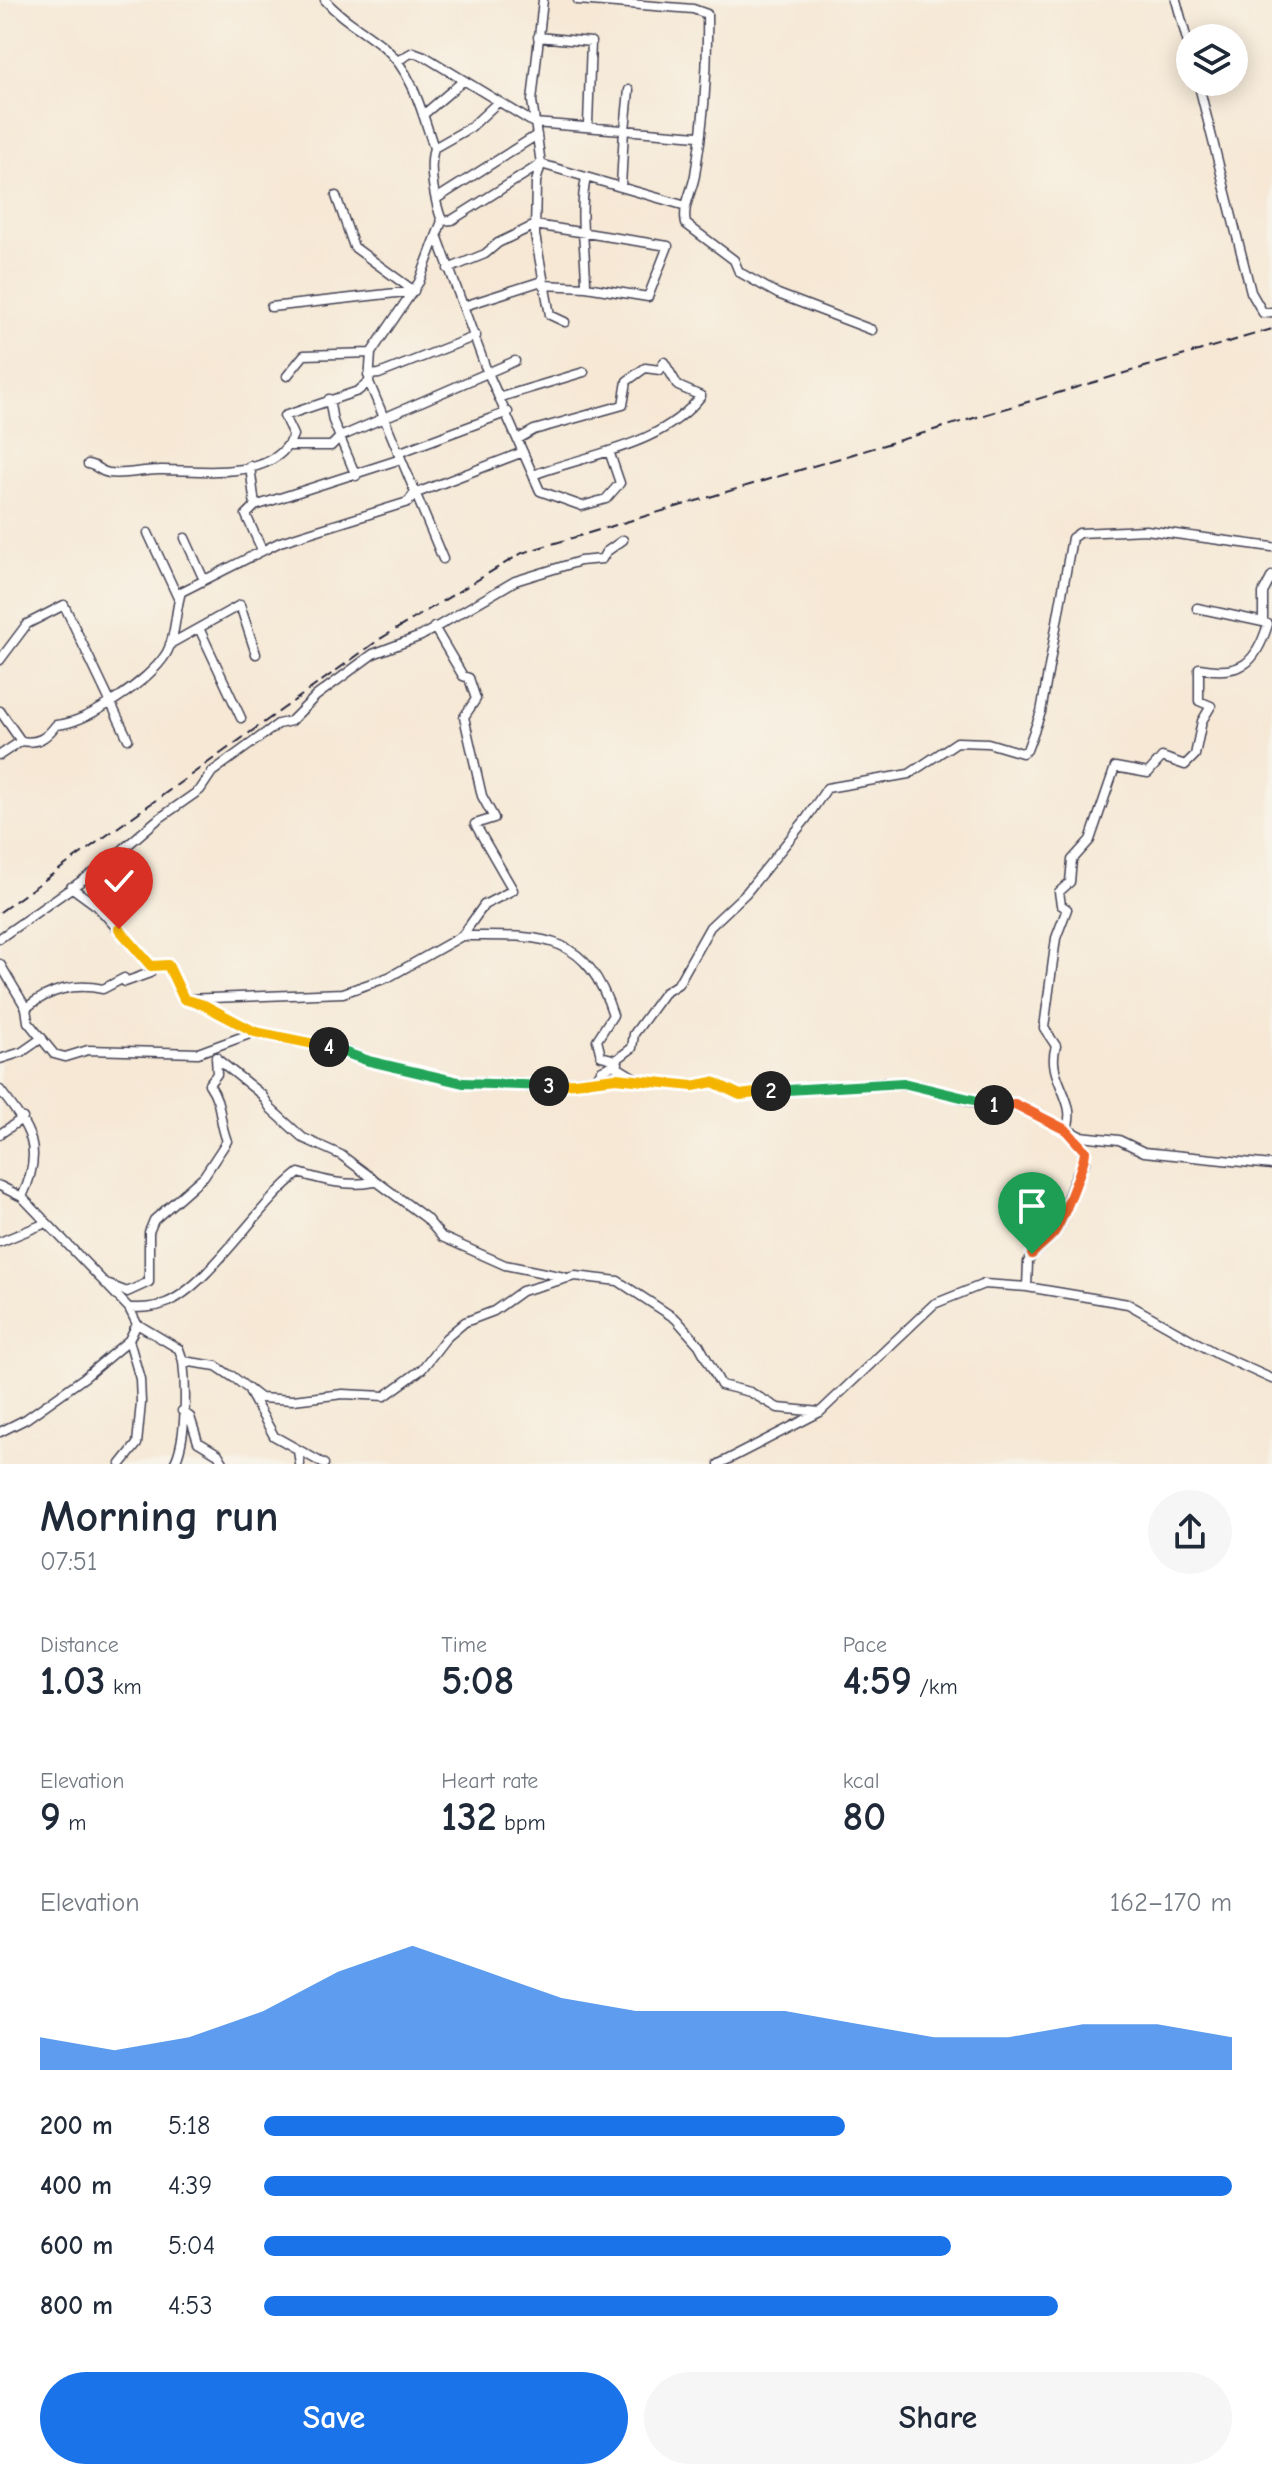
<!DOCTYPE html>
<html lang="en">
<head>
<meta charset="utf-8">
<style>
	:root { --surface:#fff; --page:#f6f6f7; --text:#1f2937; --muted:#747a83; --accent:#1a73e8 }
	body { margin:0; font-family:"Comic Neue",sans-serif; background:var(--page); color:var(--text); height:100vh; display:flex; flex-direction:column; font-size:30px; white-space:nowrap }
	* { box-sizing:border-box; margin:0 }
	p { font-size:26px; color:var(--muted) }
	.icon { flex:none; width:44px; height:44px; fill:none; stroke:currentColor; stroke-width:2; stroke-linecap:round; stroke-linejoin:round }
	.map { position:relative; height:1464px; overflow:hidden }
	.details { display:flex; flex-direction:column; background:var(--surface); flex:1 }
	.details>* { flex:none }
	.tools { position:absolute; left:1176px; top:24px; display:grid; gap:16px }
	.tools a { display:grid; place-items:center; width:72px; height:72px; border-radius:50%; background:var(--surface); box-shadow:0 4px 20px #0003; font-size:40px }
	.pin { position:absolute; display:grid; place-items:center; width:68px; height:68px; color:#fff; margin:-82px -34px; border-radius:50% 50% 50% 0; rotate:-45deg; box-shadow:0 0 8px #0007 }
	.pin .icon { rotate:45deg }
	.km { position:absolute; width:40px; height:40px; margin:-20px; border-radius:50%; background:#222; color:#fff; font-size:22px; line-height:40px; text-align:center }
	.round { display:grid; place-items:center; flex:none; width:84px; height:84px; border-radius:42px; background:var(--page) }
	.head { display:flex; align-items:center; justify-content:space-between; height:136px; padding:0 40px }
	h1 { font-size:44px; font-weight:800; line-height:60px }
	.metrics { display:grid; grid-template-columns:repeat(3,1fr); gap:12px; height:136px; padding:8px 40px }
	.metrics div { display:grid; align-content:center }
	.metrics b { font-size:40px; font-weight:800 }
	.metrics small { font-size:22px; font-weight:400 }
	.metrics p { font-size:22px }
	.chart { height:224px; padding:16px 40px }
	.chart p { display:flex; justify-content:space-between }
	.chart svg { width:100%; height:144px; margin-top:8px; fill:var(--accent); opacity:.7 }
	.primary-button { display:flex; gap:16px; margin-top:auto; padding:16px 40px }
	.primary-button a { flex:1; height:92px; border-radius:48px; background:var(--accent); color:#fff; font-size:32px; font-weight:800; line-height:92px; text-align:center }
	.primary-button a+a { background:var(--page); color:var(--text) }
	ul { padding:0 40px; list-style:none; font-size:26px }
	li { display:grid; grid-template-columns:128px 96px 1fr; align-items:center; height:60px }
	li i { height:20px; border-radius:10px; background:var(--accent) }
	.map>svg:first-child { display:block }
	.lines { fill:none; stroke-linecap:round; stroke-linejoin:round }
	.minor-casing { stroke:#424052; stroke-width:11 }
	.minor { stroke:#fff; stroke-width:8 }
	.rail { stroke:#22223b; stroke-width:2; stroke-dasharray:12 6; stroke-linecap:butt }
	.split-1-casing { stroke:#fff; stroke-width:16 }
	.split-2-casing { stroke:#fff; stroke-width:16 }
	.split-3-casing { stroke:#fff; stroke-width:16 }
	.split-4-casing { stroke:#fff; stroke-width:16 }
	.split-5-casing { stroke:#fff; stroke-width:16 }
	.split-1 { stroke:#f0652b; stroke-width:10 }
	.split-2 { stroke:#22a559; stroke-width:10 }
	.split-3 { stroke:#f5b400; stroke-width:10 }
	.split-4 { stroke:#22a559; stroke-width:10 }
	.split-5 { stroke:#f5b400; stroke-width:10 }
</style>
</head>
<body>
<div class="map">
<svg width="1272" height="1464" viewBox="0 0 1272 1464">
	<rect width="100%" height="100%" fill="#f7f3e8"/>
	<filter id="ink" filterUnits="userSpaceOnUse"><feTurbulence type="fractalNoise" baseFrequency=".0125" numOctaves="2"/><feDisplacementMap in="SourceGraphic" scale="16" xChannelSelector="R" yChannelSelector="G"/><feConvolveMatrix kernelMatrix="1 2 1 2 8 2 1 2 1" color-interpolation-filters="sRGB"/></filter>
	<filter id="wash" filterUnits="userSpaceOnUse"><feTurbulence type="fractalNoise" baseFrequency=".006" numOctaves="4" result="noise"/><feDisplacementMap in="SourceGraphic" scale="32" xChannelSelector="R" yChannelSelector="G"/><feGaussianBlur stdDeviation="1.8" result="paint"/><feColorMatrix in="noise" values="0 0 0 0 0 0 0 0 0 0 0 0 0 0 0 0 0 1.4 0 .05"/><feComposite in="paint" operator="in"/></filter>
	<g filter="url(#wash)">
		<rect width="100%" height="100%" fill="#f6e8d5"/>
	</g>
	<g filter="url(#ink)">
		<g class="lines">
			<g class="minor-casing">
				<path id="minor" d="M325 0C342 20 364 30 384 47 413 72 422 113 434 148 428 169 435 202 442 221L419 282 371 353 369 382 443 559
					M543 0 532 101 541 164 536 182 535 235 550 315 565 322
					M578 0 693 9 707 14C708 67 704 123 695 175 692 192 682 207 686 224L734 260 739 272 778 294 872 330
					M1176 0 1190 51
					M538 37 591 42 588 124
					M397 61 413 52 424 56 534 123 698 136
					M1198 82 1251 292 1263 313 1272 312
					M423 115 463 81
					M625 130 629 90
					M434 148 471 127 498 102
					M621 187 624 129
					M436 199 537 135
					M442 221 452 220 541 164 686 206
					M437 235 485 366 540 491 582 506 606 499 620 483 609 451
					M448 269 485 254 498 243 535 225 668 246 648 297 586 287
					M543 285 586 287C586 249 578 215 586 178
					M464 306 542 281
					M271 307 414 291 354 247 336 196
					M368 375 379 374 476 336
					M287 376 304 355 371 353
					M501 397 584 372
					M329 399 333 421 356 476
					M518 439 534 430 623 405 627 381 645 368 660 370 664 362 678 386 701 396C661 447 591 453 533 475
					M289 446H331L340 437 515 361
					M398 453 508 412
					M88 464C99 466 99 472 109 473 126 475 142 470 159 470 199 469 275 483 293 435L284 416 358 391 369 382
					M250 466 255 506 246 515 262 550
					M255 506 401 459
					M148 533 178 598
					M185 538 204 580
					M1197 608 1263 622
					M199 628 241 718
					M170 644 240 605 256 654
					M0 660 27 624 64 605 128 739
					M0 711 21 741
					M0 755 21 741C38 744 46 738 56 725 87 723 149 681 166 654 176 637 175 611 181 592L280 542 408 502 414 494 523 452
					M71 887 97 906 151 966 168 965 184 999 204 1005 255 1032 349 1052 369 1061 463 1083H504L529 1087 603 1078 631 1079
					M462 936C539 936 586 930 613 1015L597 1040 601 1056 616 1060 615 1066 638 1080 693 1086 713 1082 740 1095 884 1083 920 1086 975 1103 1015 1104 1080 1136 1119 1140 1144 1152 1272 1165
					M0 938 107 863 157 820 200 790 212 772 278 724 291 721 316 696 373 654 421 636 515 581 580 561 602 559 606 552 623 540
					M0 964 26 1008
					M151 966 150 973 125 982 124 978 103 989C74 983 50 989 26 1008L28 1022 54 1054 65 1057 88 1050 198 1053 255 1032
					M184 999 343 993 389 977 462 936 484 905 513 890 475 824 494 818 482 796 464 717 476 699 469 678 463 676 434 627
					M216 1058 262 1095 271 1109 303 1138 341 1155 426 1218 442 1237 505 1265 564 1277
					M0 1059 22 1052 42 1038
					M616 1060 632 1048 634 1034 664 993 678 984 710 927 746 893 806 819 827 788 909 774 957 742 988 743 1022 753 1027 750 1041 712 1072 538 1079 533 1146 530 1272 547
					M595 1080 602 1070 618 1063
					M0 1090C30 1129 45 1148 22 1197
					M0 1134 23 1118
					M0 1186 22 1197 129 1308 137 1324 179 1349 183 1361 216 1366 234 1378
					M0 1242 46 1223
					M109 1285 127 1292 149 1282V1232L154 1220 204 1176 227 1141C218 1119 223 1104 209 1084L217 1074 216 1057
					M1027 1287 1028 1262 1038 1245 1054 1233 1077 1173 1085 1163 1081 1144 1066 1130C1080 1101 1045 1079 1056 1046L1044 1028 1056 938 1067 909 1061 905 1059 892 1070 882 1072 860 1090 840 1115 767 1148 773 1162 757 1185 765 1195 755 1202 721 1211 706 1199 701V668C1241 676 1256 664 1268 624L1263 622V593L1272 576
					M129 1308C142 1308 154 1308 166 1303 209 1286 258 1204 299 1173 325 1181 348 1187 374 1182
					M232 1376 260 1398 293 1400 343 1394 385 1396 422 1369 446 1338 465 1322 494 1311 522 1291 575 1276 618 1281 676 1319 699 1345 721 1385 750 1392 778 1408 820 1412
					M250 1393 274 1436 324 1464
					M182 1411 190 1417 198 1442 218 1454 224 1464
					M0 1432 26 1419 85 1377 129 1340 137 1324
					M298 1451 300 1464
					M121 1464 137 1444 141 1403 140 1379 129 1340
					M174 1464C187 1441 186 1387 183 1361
					M719 1464 820 1412 934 1304 984 1284 1027 1287 1128 1304 1217 1354 1272 1379"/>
			</g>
			<use href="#minor" class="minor"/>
			<path class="rail" d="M0 912 380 639 522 553 1272 329"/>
		</g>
	</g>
	<g class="lines" filter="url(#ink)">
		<g class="split-1-casing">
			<path id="split-1" d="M994 1105 1015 1104 1066 1130 1085 1151C1085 1163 1063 1218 1055 1231 1049 1240 1039 1245 1032 1254"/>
		</g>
		<g class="split-2-casing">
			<path id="split-2" d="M771 1091 903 1083 994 1105"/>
		</g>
		<g class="split-3-casing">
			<path id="split-3" d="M549 1086 616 1078 693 1086 713 1082 740 1095 771 1091"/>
		</g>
		<g class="split-4-casing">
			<path id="split-4" d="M329 1047 369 1061 463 1083 549 1086"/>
		</g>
		<g class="split-5-casing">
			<path id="split-5" d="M119 929 151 966 168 965 184 999 204 1005 255 1032 329 1047"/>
		</g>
		<use href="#split-1" class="split-1"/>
		<use href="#split-2" class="split-2"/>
		<use href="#split-3" class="split-3"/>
		<use href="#split-4" class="split-4"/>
		<use href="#split-5" class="split-5"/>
	</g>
</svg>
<div class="tools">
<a><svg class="icon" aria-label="layers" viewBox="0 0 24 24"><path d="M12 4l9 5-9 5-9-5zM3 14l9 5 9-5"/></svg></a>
</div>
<div class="pin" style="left:1032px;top:1254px;background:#1e9e55"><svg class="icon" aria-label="arrive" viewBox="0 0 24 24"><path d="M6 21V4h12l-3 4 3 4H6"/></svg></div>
<div class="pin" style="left:119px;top:929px;background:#d93025"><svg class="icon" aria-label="check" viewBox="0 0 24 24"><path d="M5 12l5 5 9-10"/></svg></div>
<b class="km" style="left:994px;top:1105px">1</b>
<b class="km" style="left:771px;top:1091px">2</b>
<b class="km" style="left:549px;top:1086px">3</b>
<b class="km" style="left:329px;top:1047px">4</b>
</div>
<section class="details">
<div class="head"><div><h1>Morning run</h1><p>07:51</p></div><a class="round"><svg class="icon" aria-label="share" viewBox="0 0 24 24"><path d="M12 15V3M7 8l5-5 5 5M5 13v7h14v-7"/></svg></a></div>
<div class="metrics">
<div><p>Distance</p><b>1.03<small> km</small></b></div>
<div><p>Time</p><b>5:08</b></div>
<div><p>Pace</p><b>4:59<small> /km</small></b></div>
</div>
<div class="metrics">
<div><p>Elevation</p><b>9<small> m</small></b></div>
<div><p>Heart rate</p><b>132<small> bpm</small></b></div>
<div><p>kcal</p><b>80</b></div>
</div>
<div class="chart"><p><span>Elevation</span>162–170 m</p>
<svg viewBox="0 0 160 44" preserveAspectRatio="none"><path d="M0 44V34L10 38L20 34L30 26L40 14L50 6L60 14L70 22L80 26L90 26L100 26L110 30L120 34L130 34L140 30L150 30L160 34V44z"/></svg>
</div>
<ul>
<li><b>200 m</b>5:18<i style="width:60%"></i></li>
<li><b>400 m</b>4:39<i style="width:100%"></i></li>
<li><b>600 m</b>5:04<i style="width:71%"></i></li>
<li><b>800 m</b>4:53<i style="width:82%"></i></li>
</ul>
<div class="primary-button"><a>Save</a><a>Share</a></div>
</section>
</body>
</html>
